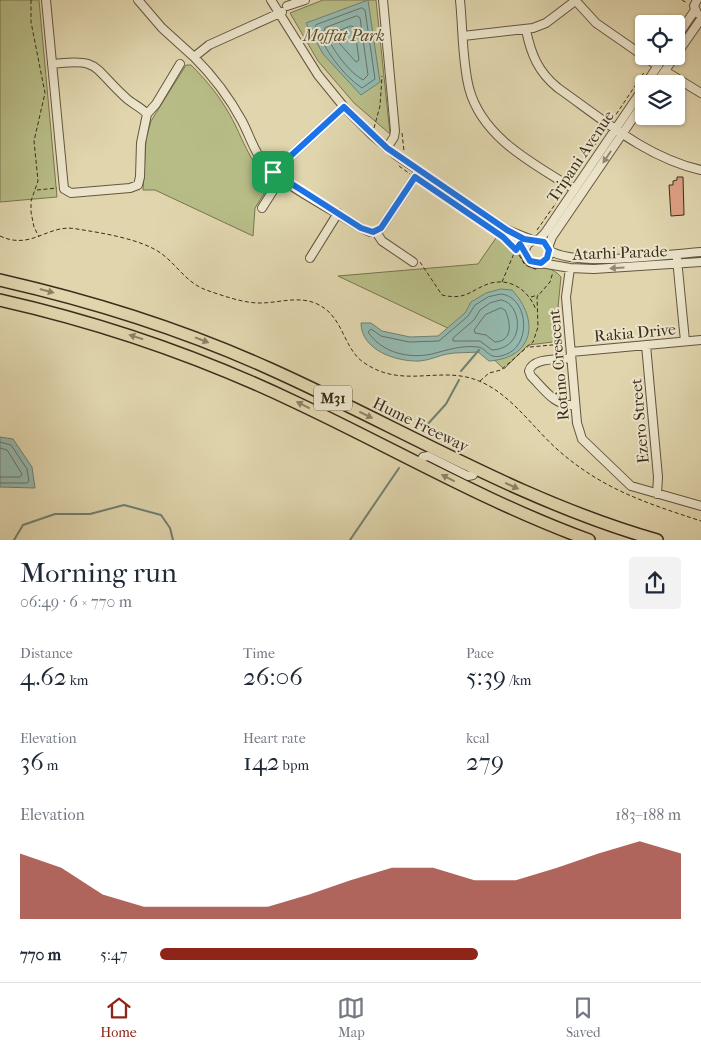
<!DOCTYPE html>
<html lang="en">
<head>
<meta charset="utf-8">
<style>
	:root { --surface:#fff; --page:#f2f2f3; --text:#1f2937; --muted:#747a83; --line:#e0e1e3; --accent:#8f2418 }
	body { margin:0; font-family:"IM FELL French Canon",serif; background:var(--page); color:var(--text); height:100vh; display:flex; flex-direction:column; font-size:19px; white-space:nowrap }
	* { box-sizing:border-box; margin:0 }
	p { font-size:16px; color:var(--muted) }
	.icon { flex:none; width:28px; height:28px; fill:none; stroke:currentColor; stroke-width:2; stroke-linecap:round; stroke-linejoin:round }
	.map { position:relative; height:540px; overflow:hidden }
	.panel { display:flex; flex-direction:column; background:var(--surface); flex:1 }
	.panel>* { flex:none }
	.fabs { position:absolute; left:635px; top:15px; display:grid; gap:10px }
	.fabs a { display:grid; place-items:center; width:50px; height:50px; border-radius:5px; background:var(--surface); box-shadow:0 1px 4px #0004; font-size:25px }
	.pin { position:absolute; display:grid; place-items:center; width:42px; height:42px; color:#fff; margin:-21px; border-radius:10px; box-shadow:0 2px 8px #0006 }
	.round { display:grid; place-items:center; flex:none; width:52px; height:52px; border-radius:5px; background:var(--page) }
	.head { display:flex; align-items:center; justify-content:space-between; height:85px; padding:0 20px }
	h1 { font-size:28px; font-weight:600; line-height:38px }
	.stats { display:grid; grid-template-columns:repeat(3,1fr); gap:8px; height:85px; padding:5px 20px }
	.stats div { display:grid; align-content:center }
	.stats b { font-size:25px; font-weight:600 }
	.stats small { font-size:14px; font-weight:400 }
	.stats p { font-size:14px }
	.chart { height:140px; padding:10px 20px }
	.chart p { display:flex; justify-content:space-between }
	.chart svg { width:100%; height:90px; margin-top:5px; fill:var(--accent); opacity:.7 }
	ul { padding:0 20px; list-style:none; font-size:16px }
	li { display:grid; grid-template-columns:80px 60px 1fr; align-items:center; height:38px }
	li i { height:12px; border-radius:6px; background:var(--accent) }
	.menu { display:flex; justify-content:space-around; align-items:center; height:70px; border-top:1px solid var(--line); background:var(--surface); font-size:14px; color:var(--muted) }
	.menu a { display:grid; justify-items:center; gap:2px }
	.menu .active { color:var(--accent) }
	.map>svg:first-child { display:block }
	.green { fill:#b7bc86; stroke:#797450 }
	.water { fill:#94b8ae; stroke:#708073 }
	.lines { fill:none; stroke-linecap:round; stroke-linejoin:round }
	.shore { stroke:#687264; stroke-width:1 }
	.stream { stroke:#708073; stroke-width:2 }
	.building { fill:#dea084; stroke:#3b2c1b }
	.minor-casing { stroke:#645640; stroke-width:10 }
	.highway-casing { stroke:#3b2c1b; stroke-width:14 }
	.path { stroke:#3b2c1b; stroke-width:1; stroke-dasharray:4 2.5; stroke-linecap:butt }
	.minor { stroke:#ebe4ca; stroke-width:8 }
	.highway { stroke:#e0d5ad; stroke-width:11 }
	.oneway { fill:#938872 }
	.oneway2 { fill:#8e8064 }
	.route-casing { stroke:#fff; stroke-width:10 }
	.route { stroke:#1a73e8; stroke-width:6 }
	.labels { text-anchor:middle; stroke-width:4; stroke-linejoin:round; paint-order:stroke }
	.shield { fill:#ebe4ca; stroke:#706350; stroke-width:1 }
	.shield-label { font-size:15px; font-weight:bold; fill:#3b2c1b }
	.park-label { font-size:16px; font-style:italic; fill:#544930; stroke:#ebe4ca }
	.street-label { font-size:16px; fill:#3b2c1b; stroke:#ebe4ca }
</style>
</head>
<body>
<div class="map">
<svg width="701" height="540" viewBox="0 0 701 540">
	<rect width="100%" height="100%" fill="#e0d5ad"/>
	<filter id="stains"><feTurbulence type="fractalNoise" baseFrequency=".004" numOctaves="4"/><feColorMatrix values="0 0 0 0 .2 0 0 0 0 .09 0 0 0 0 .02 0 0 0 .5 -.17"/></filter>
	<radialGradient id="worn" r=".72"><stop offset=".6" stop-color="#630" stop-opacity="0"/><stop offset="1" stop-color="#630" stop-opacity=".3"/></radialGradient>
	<path class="green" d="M0 0H39L57 197 0 202Z
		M323 0H376L390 134 354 103 318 61 290 13Z
		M186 65H191C205 79 217 93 227 110 242 134 248 164 272 181L255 208 253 236 155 190H143L146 139 151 121Z
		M498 235 517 249 528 263C539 265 554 268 561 277L558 307 561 341 528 345 504 369 473 340 338 276 478 264Z"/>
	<path class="water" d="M368 0 380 82 361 95 323 54 306 23Z
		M501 289 512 290C540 320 534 358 489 361L478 352C468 353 457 352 447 354 438 356 430 360 420 361 396 362 361 350 361 323H371L382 331 410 337 438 336 465 313 471 302 486 293Z
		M0 437 13 439 32 467 35 488 0 487Z"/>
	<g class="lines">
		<path class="shore" d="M362 8 365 10 375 79 362 88C341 74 325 49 315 27L316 25Z
			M357 16 360 18 368 75 363 80C346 70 332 48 324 31L325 28Z
			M351 26 354 27 355 31 359 60 356 62 339 43 334 35 336 32Z
			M501 294C527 296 532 341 509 353 488 363 489 349 478 347 462 345 447 350 432 354 409 359 382 353 368 332L371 329 381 336 409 342 439 341 468 316 475 305 488 297Z
			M501 300C521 302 528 348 492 350L480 341H453V338L474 320 480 310 490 303Z
			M501 308 505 310C511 323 513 341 495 342L486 335 475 333 474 330 485 315Z
			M0 442 11 445 27 469 29 481 27 483H0
			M0 448 7 450 22 474 20 477H0"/>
		<path class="stream" d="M461 371 479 350
			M426 426 446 404 459 380
			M14 540 23 525 55 514H90L124 505 161 515 170 528 173 540
			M350 540 399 468"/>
	</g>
	<path class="building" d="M677 177H683L684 215 671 216 669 185H673V181L677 180Z"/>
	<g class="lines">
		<g class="minor-casing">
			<path id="minor" d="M46 0 64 189 71 193 130 188 138 185 140 177 141 143 147 114
				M138 0 162 28 194 57
				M271 0 318 75 344 107 373 136 396 155 507 230 532 240
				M383 0 395 131 394 137 387 148
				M460 0C463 29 462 60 469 88 482 138 534 164 574 189
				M575 0 596 23 658 66
				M697 0 694 6 697 13
				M287 6 305 0
				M282 12 209 45 194 57C213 76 229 97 242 121 250 136 254 152 265 165 285 186 335 211 361 228L370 232H376
				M526 30C531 54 538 72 558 88 602 119 647 158 701 170
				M463 36 533 28 546 23 575 1
				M676 38 695 10
				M676 55 701 19
				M52 64C101 58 92 67 125 97 132 104 141 107 147 114
				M665 71 701 93
				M646 84 664 56
				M656 84 675 56
				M147 114 156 104 180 64
				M273 172 344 107
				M262 208 281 178
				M376 232 381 228 419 171
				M376 232 382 241 413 262
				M510 234 525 251
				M538 240 545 233 644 87
				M525 252a12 12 0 1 1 24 0a12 12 0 1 1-24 0Z
				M548 248 552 237 644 102
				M549 250C574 268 668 254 701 252
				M310 258 338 213
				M677 259 685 341
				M541 263 570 268 594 269 701 262
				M570 268 566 297 577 423 582 439 631 486 701 506
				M646 345 658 477 657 494
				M571 352 701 340
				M571 358C559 360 533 357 529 371L531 376C544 389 555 407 575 405
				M419 464 423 457 428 456 468 476 473 475 476 469"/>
		</g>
		<g class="highway-casing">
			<path id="highway" d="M0 280C92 301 182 329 268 368 398 426 520 501 657 540
				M0 300C102 323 201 357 295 402 393 448 487 503 589 540"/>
		</g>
		<path class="path" d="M31 0V22L45 93 34 141 38 181 31 201V212L34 227 39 237
			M682 0 687 3
			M611 118 615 116 645 71
			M374 128 380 106 382 76
			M402 133 404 151
			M591 151 604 130
			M399 166 410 174
			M421 181 503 237
			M37 190 57 188
			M537 230 563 193 562 190
			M0 236C32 251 48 223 77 229 102 233 142 239 162 254 179 267 187 284 209 291 224 296 243 303 260 303 278 303 297 296 315 303 345 315 342 350 366 364 404 389 441 365 479 381 511 394 533 428 558 450 602 489 646 503 701 521
			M519 255 525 265 538 270
			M420 262 442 295C467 301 471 289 491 283 512 278 529 291 536 310
			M502 282 515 251
			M531 297 538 295
			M530 347 563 344
			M480 381 489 373 501 370 533 342 538 327 537 297 550 282 553 272"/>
		<use href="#minor" class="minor"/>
		<use href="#highway" class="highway"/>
	</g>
	<defs><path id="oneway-solid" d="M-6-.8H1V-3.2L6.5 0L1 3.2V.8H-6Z" transform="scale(1.25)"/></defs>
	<g class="oneway">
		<use href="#oneway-solid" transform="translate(607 157) rotate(124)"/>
		<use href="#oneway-solid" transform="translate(617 268) rotate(176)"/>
	</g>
	<g class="oneway2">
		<use href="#oneway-solid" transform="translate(47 291) rotate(15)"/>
		<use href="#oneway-solid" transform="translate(136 337) rotate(-162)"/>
		<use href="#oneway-solid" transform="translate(202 340) rotate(21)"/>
		<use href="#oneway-solid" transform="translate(303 405) rotate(-153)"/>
		<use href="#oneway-solid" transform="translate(366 415) rotate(26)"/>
		<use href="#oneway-solid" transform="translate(448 478) rotate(-153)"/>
		<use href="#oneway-solid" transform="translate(512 486) rotate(24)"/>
	</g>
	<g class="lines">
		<g class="route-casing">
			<path id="route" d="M344 107 387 148 507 230 524 239 544 242 549 250 547 258 541 263 530 261 520 244 516 250 503 237 415 177 381 228 373 232 361 228 273 172Z"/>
		</g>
		<use href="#route" class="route"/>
	</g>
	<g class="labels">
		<rect class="shield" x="314" y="385.5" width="38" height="25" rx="4"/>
		<g class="shield-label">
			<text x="333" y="403">M31</text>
		</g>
		<g class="park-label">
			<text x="344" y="41">Moffat Park</text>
		</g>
		<g class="street-label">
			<text transform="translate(580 156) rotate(-56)" y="6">Tripani Avenue</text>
			<text transform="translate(620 252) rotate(-2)" y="6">Atarhi Parade</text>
			<text transform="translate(635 332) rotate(-5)" y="6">Rakia Drive</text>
			<text transform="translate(558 365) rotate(-95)" y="6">Rotino Crescent</text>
			<text transform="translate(639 421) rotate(-95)" y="6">Ezero Street</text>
			<text transform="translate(421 424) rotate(26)" y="6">Hume Freeway</text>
		</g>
	</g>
	<rect width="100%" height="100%" filter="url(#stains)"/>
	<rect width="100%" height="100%" fill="url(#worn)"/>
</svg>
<div class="fabs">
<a><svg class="icon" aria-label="locate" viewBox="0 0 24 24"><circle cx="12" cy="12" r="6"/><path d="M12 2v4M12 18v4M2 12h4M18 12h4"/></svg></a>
<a><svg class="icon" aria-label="layers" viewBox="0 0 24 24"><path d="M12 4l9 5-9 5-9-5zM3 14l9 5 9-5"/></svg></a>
</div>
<div class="pin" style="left:273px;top:172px;background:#1e9e55"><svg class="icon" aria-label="arrive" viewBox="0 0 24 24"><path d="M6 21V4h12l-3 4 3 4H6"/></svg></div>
</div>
<section class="panel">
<div class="head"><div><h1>Morning run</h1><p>06:49 · 6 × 770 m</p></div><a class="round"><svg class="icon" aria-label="share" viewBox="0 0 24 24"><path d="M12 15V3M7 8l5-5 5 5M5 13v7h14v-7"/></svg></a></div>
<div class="stats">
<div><p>Distance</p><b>4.62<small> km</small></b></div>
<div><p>Time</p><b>26:06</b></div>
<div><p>Pace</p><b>5:39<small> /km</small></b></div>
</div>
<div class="stats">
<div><p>Elevation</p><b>36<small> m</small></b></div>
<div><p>Heart rate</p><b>142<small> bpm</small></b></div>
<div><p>kcal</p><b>279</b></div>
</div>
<div class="chart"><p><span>Elevation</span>183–188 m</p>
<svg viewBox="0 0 160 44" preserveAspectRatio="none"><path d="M0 44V12L10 19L20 32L30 38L40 38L50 38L60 38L70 32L80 25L90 19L100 19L110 25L120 25L130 19L140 12L150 6L160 12V44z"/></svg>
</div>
<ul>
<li><b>770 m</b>5:47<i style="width:61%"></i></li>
</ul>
</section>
<nav class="menu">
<a class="active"><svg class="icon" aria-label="home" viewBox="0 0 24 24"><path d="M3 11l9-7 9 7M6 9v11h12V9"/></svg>Home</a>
<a><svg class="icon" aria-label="map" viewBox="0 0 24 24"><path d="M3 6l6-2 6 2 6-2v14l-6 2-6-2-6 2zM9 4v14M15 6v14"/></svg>Map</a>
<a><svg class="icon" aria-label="saved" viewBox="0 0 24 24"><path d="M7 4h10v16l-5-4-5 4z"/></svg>Saved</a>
</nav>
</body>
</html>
